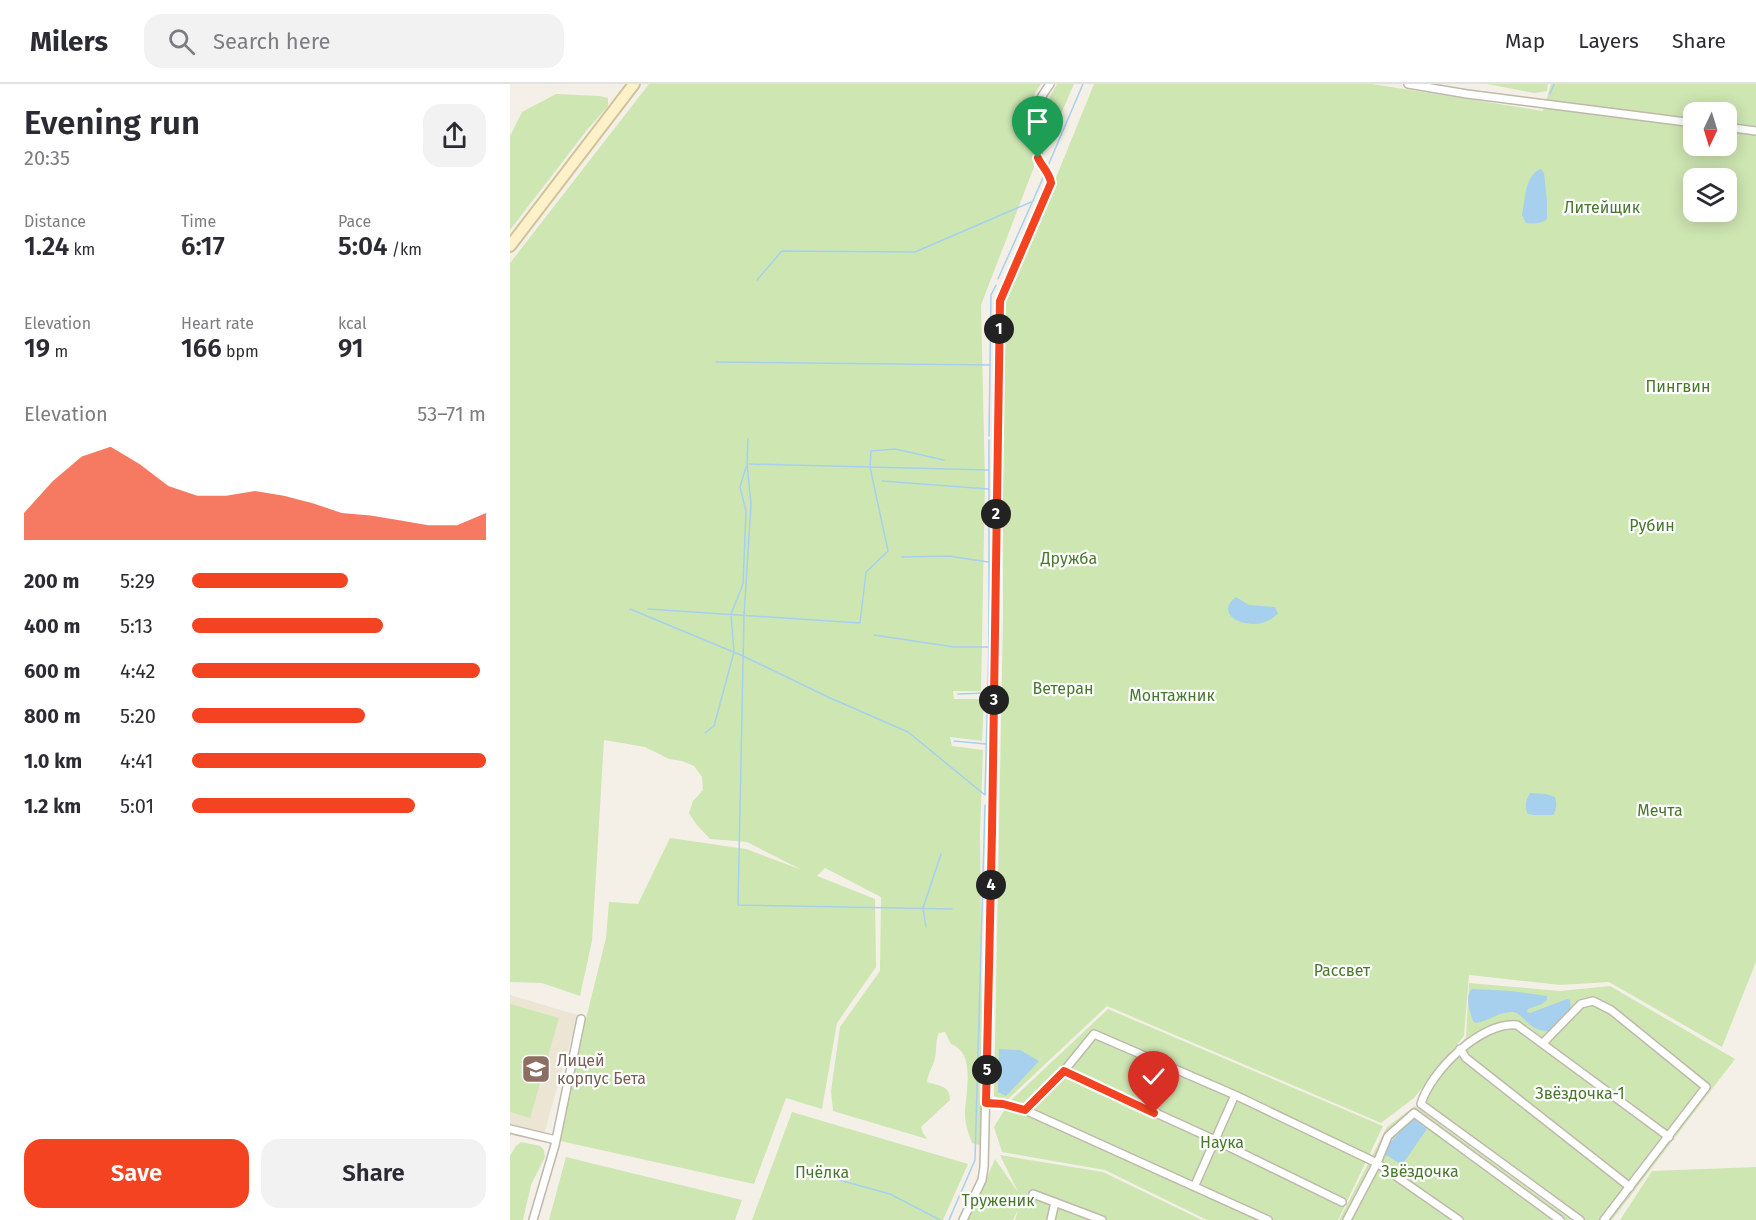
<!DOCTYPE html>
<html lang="en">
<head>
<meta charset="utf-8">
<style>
	:root { --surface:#fff; --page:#f2f2f3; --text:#2b2b33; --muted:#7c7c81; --line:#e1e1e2; --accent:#f34320 }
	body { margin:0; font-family:"Fira Sans",sans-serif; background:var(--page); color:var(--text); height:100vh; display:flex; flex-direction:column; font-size:22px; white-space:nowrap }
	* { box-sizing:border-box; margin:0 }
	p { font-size:20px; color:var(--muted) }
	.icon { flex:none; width:33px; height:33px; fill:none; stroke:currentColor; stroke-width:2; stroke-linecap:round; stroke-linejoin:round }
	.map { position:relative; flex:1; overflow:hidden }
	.side { display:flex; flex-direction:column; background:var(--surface); width:510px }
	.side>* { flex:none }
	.needle { width:39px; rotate:184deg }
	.controls { position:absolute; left:1173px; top:18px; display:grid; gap:12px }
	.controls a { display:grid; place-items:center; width:54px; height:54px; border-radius:12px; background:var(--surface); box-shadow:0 3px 15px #0003; font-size:30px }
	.pin { position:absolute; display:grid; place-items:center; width:51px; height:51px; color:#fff; margin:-62px -26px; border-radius:50% 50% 50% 0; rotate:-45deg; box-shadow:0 0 6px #0007 }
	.pin .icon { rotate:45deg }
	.km { position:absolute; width:30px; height:30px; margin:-15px; border-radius:50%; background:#222; color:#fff; font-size:16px; line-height:30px; text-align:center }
	.round { display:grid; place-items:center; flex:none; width:63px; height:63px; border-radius:18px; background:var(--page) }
	.headline { display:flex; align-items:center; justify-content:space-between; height:102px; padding:0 24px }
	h1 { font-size:33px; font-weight:600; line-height:45px }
	.stats { display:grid; grid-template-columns:repeat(3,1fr); gap:9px; height:102px; padding:6px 24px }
	.stats div { display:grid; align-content:center }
	.stats b { font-size:26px; font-weight:600 }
	.stats small { font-size:16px; font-weight:400 }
	.stats p { font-size:16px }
	.chart { height:168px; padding:12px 24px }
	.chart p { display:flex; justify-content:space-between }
	.chart svg { width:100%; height:108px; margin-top:6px; fill:var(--accent); opacity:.7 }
	.button { display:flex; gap:12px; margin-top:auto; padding:12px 24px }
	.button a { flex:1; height:69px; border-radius:18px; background:var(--accent); color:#fff; font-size:24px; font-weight:600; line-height:69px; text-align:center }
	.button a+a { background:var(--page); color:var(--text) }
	ul { padding:0 24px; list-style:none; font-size:20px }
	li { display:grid; grid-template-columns:96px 72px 1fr; align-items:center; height:45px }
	li i { height:15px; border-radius:8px; background:var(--accent) }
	header { display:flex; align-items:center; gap:36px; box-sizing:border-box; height:84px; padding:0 30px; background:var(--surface); border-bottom:2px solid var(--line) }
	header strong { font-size:28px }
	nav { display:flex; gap:33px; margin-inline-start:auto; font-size:21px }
	.search { width:420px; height:54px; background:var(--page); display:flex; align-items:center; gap:15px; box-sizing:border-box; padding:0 21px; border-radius:18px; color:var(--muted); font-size:22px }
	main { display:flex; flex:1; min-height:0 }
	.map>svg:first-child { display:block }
	.education { fill:#ece5d3 }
	.green { fill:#cee6b2; fill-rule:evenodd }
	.water { fill:#a7d0ee }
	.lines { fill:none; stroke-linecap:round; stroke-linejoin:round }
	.stream { stroke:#a7d0ee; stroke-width:1.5 }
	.street-casing { stroke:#bfb8ab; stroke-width:10 }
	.secondary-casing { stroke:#d2c499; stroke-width:14 }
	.street { stroke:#fff; stroke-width:7 }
	.secondary { stroke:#fdf1c9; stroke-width:10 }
	.route-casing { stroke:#fff; stroke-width:12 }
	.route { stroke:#f34320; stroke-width:8 }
	.labels { text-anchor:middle; stroke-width:4.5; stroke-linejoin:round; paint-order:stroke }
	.park-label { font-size:16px; fill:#47772c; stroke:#fff }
	.education-label { font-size:16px; fill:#785e54; stroke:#fff; text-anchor:start }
</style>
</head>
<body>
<header>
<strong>Milers</strong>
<div class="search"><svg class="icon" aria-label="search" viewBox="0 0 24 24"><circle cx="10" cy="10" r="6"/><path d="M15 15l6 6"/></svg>Search here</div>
<nav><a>Map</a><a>Layers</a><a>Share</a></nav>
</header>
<main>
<section class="side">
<div class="headline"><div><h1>Evening run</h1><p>20:35</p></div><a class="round"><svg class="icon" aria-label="share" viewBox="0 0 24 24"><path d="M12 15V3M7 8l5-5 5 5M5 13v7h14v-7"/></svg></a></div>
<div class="stats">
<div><p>Distance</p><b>1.24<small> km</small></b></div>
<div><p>Time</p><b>6:17</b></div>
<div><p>Pace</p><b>5:04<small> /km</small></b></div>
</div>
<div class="stats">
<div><p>Elevation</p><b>19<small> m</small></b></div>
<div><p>Heart rate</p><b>166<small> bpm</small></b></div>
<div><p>kcal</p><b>91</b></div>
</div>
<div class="chart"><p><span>Elevation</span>53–71 m</p>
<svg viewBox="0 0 160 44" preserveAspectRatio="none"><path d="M0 44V33L10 20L20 10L30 6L40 13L50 22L60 26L70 26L80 24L90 26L100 29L110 33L120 34L130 36L140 38L150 38L160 33V44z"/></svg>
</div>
<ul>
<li><b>200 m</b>5:29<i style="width:53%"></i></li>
<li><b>400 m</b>5:13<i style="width:65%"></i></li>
<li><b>600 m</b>4:42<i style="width:98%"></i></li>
<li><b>800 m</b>5:20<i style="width:59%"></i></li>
<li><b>1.0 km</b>4:41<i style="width:100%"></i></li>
<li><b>1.2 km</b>5:01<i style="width:76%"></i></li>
</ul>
<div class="button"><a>Save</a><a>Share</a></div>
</section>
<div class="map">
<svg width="1246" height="1136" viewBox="0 0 1246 1136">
	<rect width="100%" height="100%" fill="#f4f0e8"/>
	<path class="education" d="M0 911 68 931 34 1050 0 1040Z"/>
	<path class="green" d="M139 0H531L525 9 519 29 524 83 471 221 475 398 471 607H443L444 615H474L472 657 440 653 442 662 473 666 470 749 473 1056 469 1061 462 1059C459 1050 455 1041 455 1031 455 1009 467 970 441 960L435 948 429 949C425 958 427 966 425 974 423 983 418 989 417 998 429 1002 440 1001 440 1016L411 1043 413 1049 417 1055 323 1027 321 1007 330 943 370 887 371 813 315 784 307 792 365 815 366 883 327 939 312 1025 276 1014 244 1100 46 1056 96 854 99 818 128 820 160 754 236 765 292 786 237 758 200 755 186 740 179 729 183 717 193 706 192 693 184 682 172 677 159 675 135 663 94 656 82 857 70 912 32 899 0 898V179Z
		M547 0H564L535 67C529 34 531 29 547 0Z
		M584 0H862L1033 27 1041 0H1246V878L1212 963 1099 898 1050 901 959 891 954 952 904 1014 871 1039 597 922 496 1017 484 1012 493 531V311L496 217ZM1184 28H1216V62H1184ZM1184 94H1216V128H1184Z
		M977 0H1038L1037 7 1024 9Z
		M46 10 89 12 98 14V22L77 46 0 146V52L12 28Z
		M959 899 1050 907 1100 902 1225 975 1102 1136H1068L908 1019 911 1009 956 953Z
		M0 920 49 934 20 1034 0 1028Z
		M598 925 873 1042 828 1136H697L595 1086 492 1068 484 1043 499 1018Z
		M905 1022 1061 1136H829L877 1043Z
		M282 1028 458 1080 433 1136H242Z
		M11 1058 30 1062 34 1066 35 1073 21 1101 13 1136H0V1072L6 1062Z
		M490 1071 593 1088 692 1136H505L508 1126 503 1136H458L485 1075 508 1108Z
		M56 1073 232 1116 225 1136H39Z
		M1246 1083V1136H1110L1142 1087Z"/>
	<path class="water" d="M1031 85 1034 89 1037 116V135C1031 140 1024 140 1016 139L1012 131C1015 117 1015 90 1031 85Z
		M726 513 739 521 765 523 768 529C748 553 699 533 726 513Z
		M1020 709 1036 710 1045 713C1047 720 1047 725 1043 731H1024L1018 730C1014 724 1016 715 1020 709Z
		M962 905 1001 907 1037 912V916L1032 920 1018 925 1017 928 1020 929 1057 915 1060 916 1061 925 1040 947C1017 948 1014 929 1003 928 989 927 978 938 965 939L963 937C960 927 954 913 962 905Z
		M489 965 510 966 529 977 496 1012 488 1008Z
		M903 1034 917 1045 892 1081 876 1071 875 1064Z"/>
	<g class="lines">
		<path class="stream" d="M1040 10 1044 0
			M537 84 573 0
			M488 195 533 94
			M247 196 272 167 405 168 521 118
			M206 278 480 281
			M479 352 481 211 486 201
			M238 355 237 380 241 420 234 532 228 821 442 825
			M239 380 478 386
			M372 397 478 405
			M392 473 439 472 478 478
			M120 525 233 572 318 613 398 648 475 711
			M138 525 350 539 356 488 378 467 360 383 361 367 385 365 434 376
			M364 551 444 563H479
			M448 610 477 609
			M195 649 204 642 224 568 221 530 233 500 236 427 230 403 236 383
			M444 657 476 660
			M475 710 479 563V356
			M416 843 413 824 431 770
			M322 1094 380 1110 430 1136
			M439 1136 465 1076 475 721"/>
		<g class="street-casing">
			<path id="street" d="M898 0 957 10 1184 39
				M1216 43 1246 47
				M1033 959 1071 920 1083 917 1101 926 1196 1003 1094 1136
				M950 965 956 974 1120 1103
				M554 987 705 1056 832 1118
				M476 1019 493 1020 515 1026 554 987 584 950 725 1011 867 1079 949 1136
				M515 1026 758 1136
				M0 1045 46 1056
				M685 1101 725 1011
				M523 1110 592 1136
				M23 1136 45 1061 71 935
				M453 1136 472 1096 474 1083 482 747 490 217 541 99C540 90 533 86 530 78 527 70 527 62 525 54 522 27 524 23 540 0
				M541 1136 545 1118
				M837 1136 867 1079 878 1052 904 1029 1050 1136
				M1070 1136 911 1020C920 988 971 937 1007 941L1159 1053"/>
		</g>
		<g class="secondary-casing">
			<path id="secondary" d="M0 162 124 0"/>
		</g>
		<use href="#street" class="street"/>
		<use href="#secondary" class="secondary"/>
	</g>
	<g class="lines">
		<g class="route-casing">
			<path id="route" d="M528 74C532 83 540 89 541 99L490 217 482 747 476 1019 493 1020 515 1026 554 987 644 1029"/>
		</g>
		<use href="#route" class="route"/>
	</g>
	<defs>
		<g id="school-square" transform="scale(1.5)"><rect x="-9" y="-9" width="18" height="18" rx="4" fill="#8d6e63" stroke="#fff"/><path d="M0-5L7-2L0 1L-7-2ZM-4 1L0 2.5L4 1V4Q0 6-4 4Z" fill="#fff"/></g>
	</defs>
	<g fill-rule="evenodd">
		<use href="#school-square" x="26" y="985"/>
	</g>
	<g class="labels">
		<g class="park-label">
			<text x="1092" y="129">Литейщик</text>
			<text x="1168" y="308">Пингвин</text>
			<text x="1142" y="447">Рубин</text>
			<text x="559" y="480">Дружба</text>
			<text x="553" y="610">Ветеран</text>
			<text x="662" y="617">Монтажник</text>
			<text x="1150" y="732">Мечта</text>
			<text x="832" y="892">Рассвет</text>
			<text x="1070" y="1015">Звёздочка-1</text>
			<text x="712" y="1064">Наука</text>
			<text x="910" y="1093">Звёздочка</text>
			<text x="312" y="1094">Пчёлка</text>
			<text x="488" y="1122">Труженик</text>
		</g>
		<g class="education-label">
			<text x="47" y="982">Лицей<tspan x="47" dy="18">корпус Бета</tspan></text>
		</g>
	</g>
</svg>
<div class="controls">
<a><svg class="needle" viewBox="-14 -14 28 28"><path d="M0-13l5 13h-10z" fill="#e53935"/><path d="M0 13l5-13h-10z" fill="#7c7c81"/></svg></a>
<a><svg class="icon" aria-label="layers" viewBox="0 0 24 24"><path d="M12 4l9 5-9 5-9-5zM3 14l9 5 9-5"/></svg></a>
</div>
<div class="pin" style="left:528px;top:74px;background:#1e9e55"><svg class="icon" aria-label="arrive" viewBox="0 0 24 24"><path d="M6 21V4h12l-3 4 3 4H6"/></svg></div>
<div class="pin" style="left:644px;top:1029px;background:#d93025"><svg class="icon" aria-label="check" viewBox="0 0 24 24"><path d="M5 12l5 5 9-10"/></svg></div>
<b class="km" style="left:489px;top:245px">1</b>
<b class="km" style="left:486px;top:430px">2</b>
<b class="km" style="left:484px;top:616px">3</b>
<b class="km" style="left:481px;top:801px">4</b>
<b class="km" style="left:477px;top:986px">5</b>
</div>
</main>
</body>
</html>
